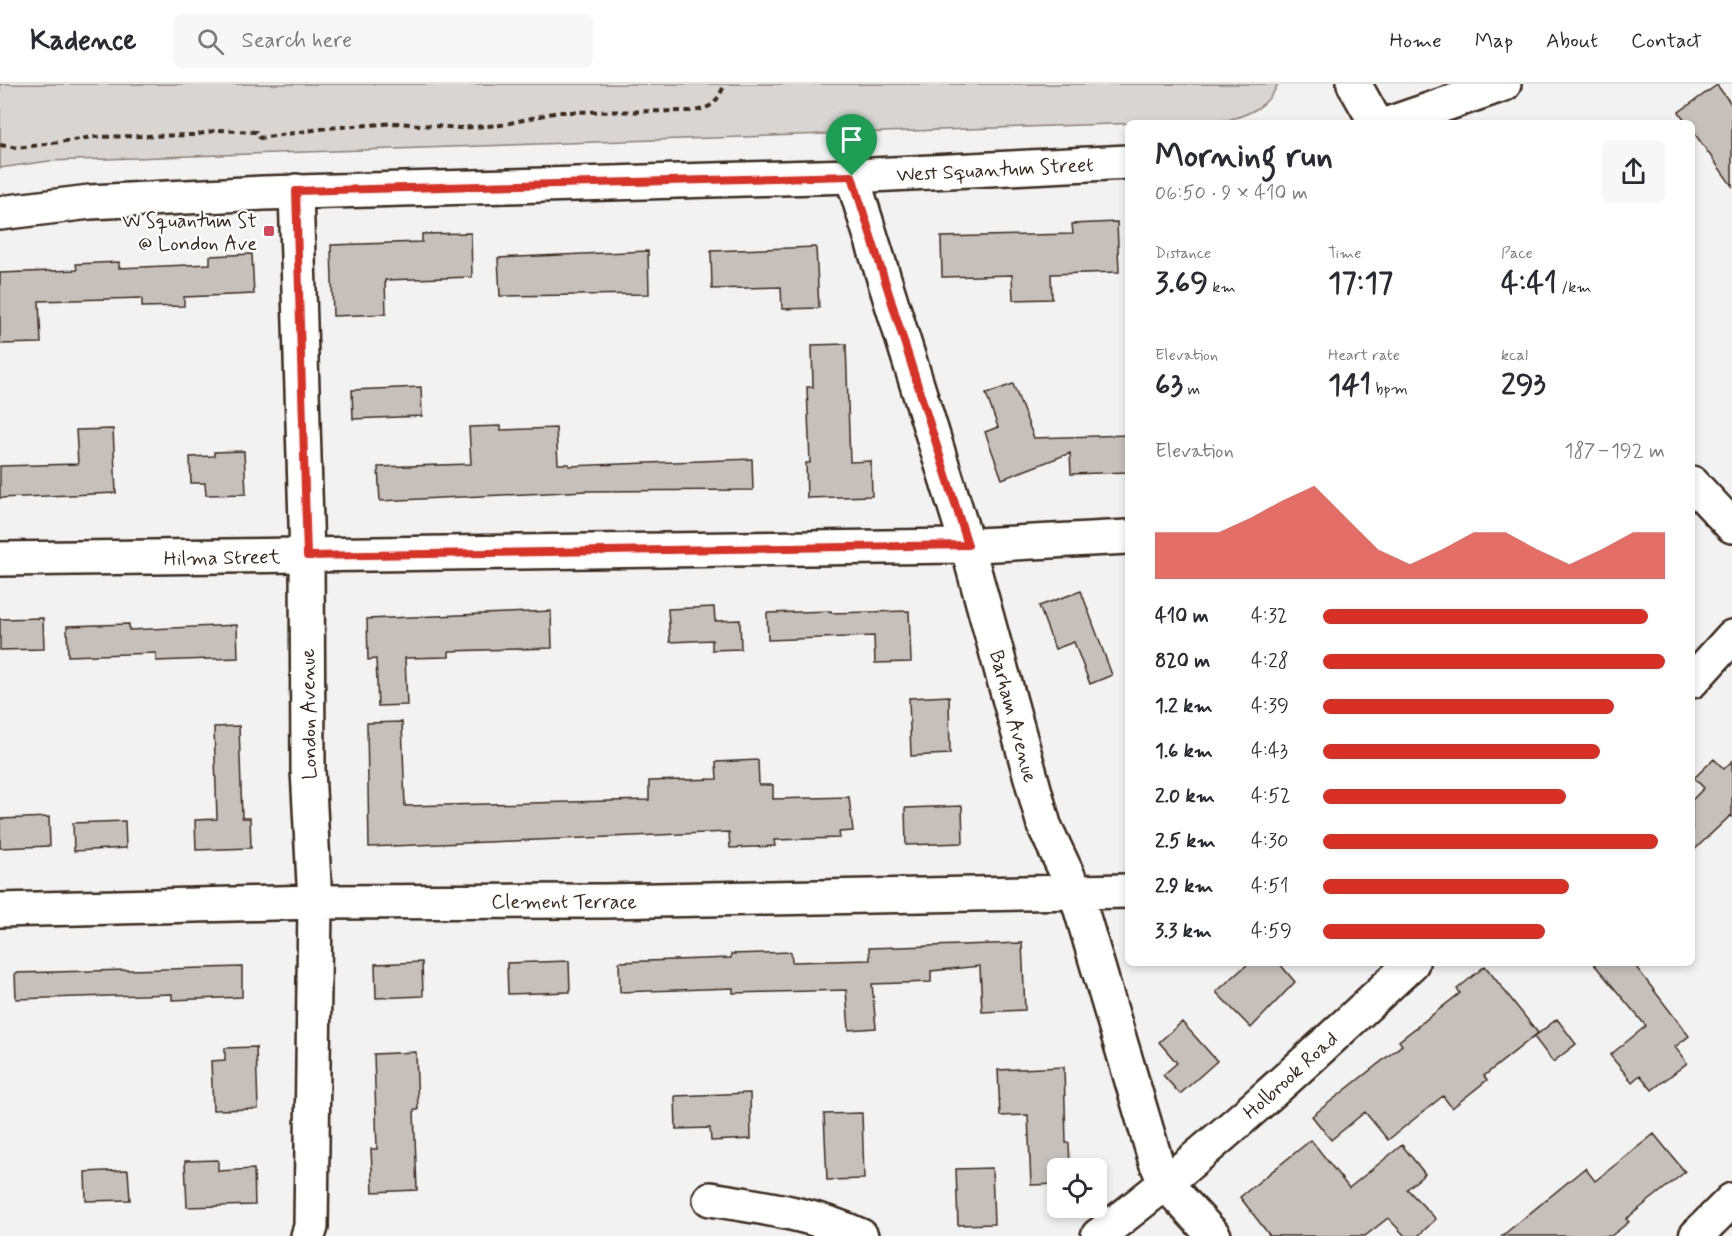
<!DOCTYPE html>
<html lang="en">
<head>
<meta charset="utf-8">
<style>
	:root { --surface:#fff; --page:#f7f7f7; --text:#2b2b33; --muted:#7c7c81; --line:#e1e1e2; --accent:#d93025 }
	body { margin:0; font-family:Mynerve,sans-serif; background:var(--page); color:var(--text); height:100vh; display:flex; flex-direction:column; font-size:22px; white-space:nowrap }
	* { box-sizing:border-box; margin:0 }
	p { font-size:20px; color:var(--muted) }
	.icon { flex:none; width:33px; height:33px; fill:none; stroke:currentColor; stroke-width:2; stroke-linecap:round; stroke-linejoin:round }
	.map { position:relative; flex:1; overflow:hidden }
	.side { position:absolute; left:1125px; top:36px; width:570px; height:846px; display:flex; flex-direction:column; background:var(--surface); border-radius:9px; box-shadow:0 3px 9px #0003 }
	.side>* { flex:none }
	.controls { position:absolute; left:1047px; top:1074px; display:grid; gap:12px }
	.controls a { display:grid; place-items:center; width:60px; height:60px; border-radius:9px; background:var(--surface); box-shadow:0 3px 9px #0003; font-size:30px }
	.pin { position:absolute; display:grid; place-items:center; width:51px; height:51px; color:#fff; margin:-62px -26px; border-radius:50% 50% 50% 0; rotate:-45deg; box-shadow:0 0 6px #0007 }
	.pin .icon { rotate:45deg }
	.round { display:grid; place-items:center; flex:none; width:63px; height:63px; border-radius:9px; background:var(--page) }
	.summary { display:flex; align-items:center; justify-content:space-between; height:102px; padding:0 30px }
	h1 { font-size:33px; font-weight:700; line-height:45px }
	.figures { display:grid; grid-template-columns:repeat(3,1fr); gap:9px; height:102px; padding:6px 30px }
	.figures div { display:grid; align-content:center }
	.figures b { font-size:30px; font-weight:700 }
	.figures small { font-size:16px; font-weight:400 }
	.figures p { font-size:16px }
	.chart { height:168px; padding:12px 30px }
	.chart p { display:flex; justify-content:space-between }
	.chart svg { width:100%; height:108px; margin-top:6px; fill:var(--accent); opacity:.7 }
	ul { padding:0 30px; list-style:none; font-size:20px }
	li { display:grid; grid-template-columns:96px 72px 1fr; align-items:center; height:45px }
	li i { height:15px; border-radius:8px; background:var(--accent) }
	header { display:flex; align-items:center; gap:36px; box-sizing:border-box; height:84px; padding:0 30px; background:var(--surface); border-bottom:2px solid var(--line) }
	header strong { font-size:28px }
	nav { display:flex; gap:33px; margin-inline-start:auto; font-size:21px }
	.search { width:420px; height:54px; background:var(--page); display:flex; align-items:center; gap:15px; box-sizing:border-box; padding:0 21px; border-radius:9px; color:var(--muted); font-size:22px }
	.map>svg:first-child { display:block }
	.green { fill:#d8d5d2; stroke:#8a8078; stroke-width:1.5 }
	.building { fill:#c6c0bd; stroke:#3b2a1e; stroke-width:1.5 }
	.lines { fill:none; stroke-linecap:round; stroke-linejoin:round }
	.minor-casing { stroke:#3b2a1e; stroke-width:38 }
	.major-casing { stroke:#3b2a1e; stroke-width:38 }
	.path { stroke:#3b2a1e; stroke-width:4; stroke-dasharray:6 4.5; stroke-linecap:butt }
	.minor { stroke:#fff; stroke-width:33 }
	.major { stroke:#fff; stroke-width:33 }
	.route-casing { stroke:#fff; stroke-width:12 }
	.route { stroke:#d93025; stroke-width:8 }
	.poi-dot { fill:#d1495b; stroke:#fff; stroke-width:2 }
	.labels { text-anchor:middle; stroke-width:4.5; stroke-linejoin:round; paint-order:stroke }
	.street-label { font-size:20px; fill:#3b2a1e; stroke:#fff }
	.poi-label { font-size:20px; fill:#3b2a1e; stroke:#fff; text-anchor:end }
</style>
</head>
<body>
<header>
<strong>Kadence</strong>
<div class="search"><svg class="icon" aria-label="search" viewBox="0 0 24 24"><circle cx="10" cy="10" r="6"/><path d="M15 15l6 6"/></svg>Search here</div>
<nav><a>Home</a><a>Map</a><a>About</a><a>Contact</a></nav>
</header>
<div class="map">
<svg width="1732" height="1152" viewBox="0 0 1732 1152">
	<rect width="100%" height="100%" fill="#f3f2f2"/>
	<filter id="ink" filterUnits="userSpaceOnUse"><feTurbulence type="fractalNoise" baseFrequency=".0167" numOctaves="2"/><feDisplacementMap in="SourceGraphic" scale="12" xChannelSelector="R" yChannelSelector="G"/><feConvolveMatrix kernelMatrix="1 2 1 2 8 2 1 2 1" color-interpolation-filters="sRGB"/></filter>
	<g filter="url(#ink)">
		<path class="green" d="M0 0H1278C1268 22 1251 30 1228 36L49 77 0 84Z"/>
		<path class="building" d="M1717 1 1732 21V102L1692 46V39H1687L1679 28Z
			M1117 138 1119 188 1051 190 1052 215 1013 216 1012 191 942 193 941 153 1073 150 1072 140Z
			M471 149 472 193 385 196 386 230 333 232 331 161 422 158V150Z
			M816 163 819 224 782 225 781 203 712 205 711 167Z
			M648 167 649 210 500 212 498 174Z
			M252 170 254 210 184 213V222L142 223V214L39 217 41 259 0 260V189L77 186 76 180 119 178V184L210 180V172Z
			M846 260 850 378 871 377 872 412 807 414 806 379H810L807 303H813L812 261Z
			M1013 300 1034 354 1128 351V388L1071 390 1070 369 1002 395 985 348 998 343 986 310Z
			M421 303 422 332 353 335 352 306Z
			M501 342V346L556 344 558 380H569V382L752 375 753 406 586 407 380 417 378 383 471 380 469 343Z
			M113 345 116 409 0 414V382L78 380 76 346Z
			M244 367 246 410 206 411 205 399H191L190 373 214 372V368Z
			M1081 507 1112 591 1090 600 1074 558 1055 565 1039 522Z
			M714 523 715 537 740 536 741 565 712 566V556L670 558 668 525Z
			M551 527 552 564 449 567V573L405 574 407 621 378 622 376 575 368 576 367 535Z
			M831 527V529L909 527 911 578 875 579 874 552 768 556 767 529Z
			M43 534 44 565 0 566V535Z
			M129 540V546L237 541 238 574 156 577V569L68 572 67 542Z
			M949 612 950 670 911 672 909 614Z
			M402 638 405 722 649 716V697L717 695 716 678 758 676 759 701H773V715L849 713 853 747 839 748 840 754 774 756 775 762 730 764 729 748 369 763 367 639Z
			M239 642 242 734H250L251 764 196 766 195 736 217 735 214 643Z
			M1714 675 1724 685 1732 677V733L1730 732 1692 768V716L1704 704 1694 694Z
			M962 722 963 759 906 761 905 724Z
			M49 733 50 762 0 764V735Z
			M125 737 126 764 74 767 73 739Z
			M1022 859 1025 926 982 928 980 882 931 887V898L872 900 876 944 849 946 846 906 733 909V904L620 908 619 878 731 874V870L791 868 792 878 870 876 869 864Z
			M569 877 570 908 508 910 507 879Z
			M422 878 423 912 376 914 375 880Z
			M1249 879H1279L1295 898 1251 944 1216 908Z
			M1593 879H1633L1689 952 1675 963 1687 979 1652 1006 1640 991 1632 998 1610 971 1646 942Z
			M1485 882 1538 949 1484 992 1487 996 1452 1024 1443 1012 1388 1056 1365 1028 1331 1056 1312 1032 1402 961 1399 957 1460 909 1457 905Z
			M242 883V913L172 916V910L16 915 15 889Z
			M1557 935 1576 960 1553 978 1534 953Z
			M1182 938 1217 977 1180 1010 1163 991 1177 979 1159 958Z
			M256 963 258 1025 213 1026 211 977 225 976V964Z
			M416 968 418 1026H414L417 1106 373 1108 371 1065H377L374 970Z
			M1064 983 1066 1059H1069L1070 1084H1058V1100L1031 1101 1028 1031 1000 1032 998 986Z
			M750 1009 751 1055 711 1057 710 1044 676 1045 675 1012Z
			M862 1029 864 1095 827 1096 824 1030Z
			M1654 1050 1685 1088 1626 1135 1629 1138 1611 1152H1502L1585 1084 1595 1097Z
			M1311 1056 1349 1104 1402 1061 1425 1090 1407 1105 1436 1135 1418 1152H1405L1388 1134 1365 1152H1270L1240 1113Z
			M218 1076V1087L254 1085 255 1121 187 1123 185 1077Z
			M992 1084 994 1140 958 1141 956 1085Z
			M128 1086 130 1116 86 1117 85 1088Z"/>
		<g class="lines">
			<g class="minor-casing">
				<path id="minor" d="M1354 0 1376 39
					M852 92 967 461 1044 741 1076 809 1156 1078 1166 1100 1214 1152
					M296 107 307 472 308 686 315 818 311 1143 308 1152
					M1692 399 1732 442
					M0 475 958 462 1128 453
					M1692 597 1732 553
					M0 826 315 818 605 817 1128 807
					M710 1115C761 1123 814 1130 861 1152
					M1098 1152C1209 1068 1311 974 1412 879
					M1696 1152 1732 1116"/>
			</g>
			<g class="major-casing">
				<path id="major" d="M1391 39 1504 0
					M0 129 90 118 264 109 852 92 1128 78"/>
			</g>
			<path class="path" d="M0 61 18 64 93 53 194 51 219 46 256 48 260 54 327 44 396 39 460 44 501 41 558 28 692 27C713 24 716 19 725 0"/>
			<use href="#minor" class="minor"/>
			<use href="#major" class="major"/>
		</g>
	</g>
	<g class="lines" filter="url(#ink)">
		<g class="route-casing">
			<path id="route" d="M852 92 968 461 307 472 296 107Z"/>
		</g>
		<use href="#route" class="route"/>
	</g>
	<rect class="poi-dot" x="263" y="141" width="12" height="12" rx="3"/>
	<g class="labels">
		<g class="street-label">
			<text transform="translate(995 85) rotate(-3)" y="7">West Squantum Street</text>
			<text transform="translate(222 473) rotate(-1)" y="7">Hilma Street</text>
			<text transform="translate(308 630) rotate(-91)" y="7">London Avenue</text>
			<text transform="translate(1014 632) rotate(75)" y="7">Barham Avenue</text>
			<text x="564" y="824">Clement Terrace</text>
			<text transform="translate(1290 991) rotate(-42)" y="7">Holbrook Road</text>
		</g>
		<g class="poi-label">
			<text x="257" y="143">W Squantum St<tspan x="257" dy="23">@ London Ave</tspan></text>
		</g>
	</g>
</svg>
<div class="controls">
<a><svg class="icon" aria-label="locate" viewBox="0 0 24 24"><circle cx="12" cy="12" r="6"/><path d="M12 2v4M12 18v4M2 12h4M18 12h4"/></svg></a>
</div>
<div class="pin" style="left:852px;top:92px;background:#1e9e55"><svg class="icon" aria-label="arrive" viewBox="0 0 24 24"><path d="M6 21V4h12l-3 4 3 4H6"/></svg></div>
<section class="side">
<div class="summary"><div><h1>Morning run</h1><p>06:50 · 9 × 410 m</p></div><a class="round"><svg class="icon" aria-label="share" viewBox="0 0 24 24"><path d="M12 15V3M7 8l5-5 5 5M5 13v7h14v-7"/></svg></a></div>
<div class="figures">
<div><p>Distance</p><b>3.69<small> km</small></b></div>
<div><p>Time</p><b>17:17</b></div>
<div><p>Pace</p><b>4:41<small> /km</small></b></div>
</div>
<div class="figures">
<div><p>Elevation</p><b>63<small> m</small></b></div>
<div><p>Heart rate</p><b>141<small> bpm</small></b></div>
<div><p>kcal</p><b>293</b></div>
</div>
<div class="chart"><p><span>Elevation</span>187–192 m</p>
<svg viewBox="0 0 160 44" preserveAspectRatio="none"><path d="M0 44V25L10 25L20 25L30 19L40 12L50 6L60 19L70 32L80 38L90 32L100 25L110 25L120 32L130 38L140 32L150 25L160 25V44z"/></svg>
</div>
<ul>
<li><b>410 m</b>4:32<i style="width:95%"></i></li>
<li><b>820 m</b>4:28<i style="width:100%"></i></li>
<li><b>1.2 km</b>4:39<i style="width:85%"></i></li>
<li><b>1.6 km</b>4:43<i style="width:81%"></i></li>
<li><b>2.0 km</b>4:52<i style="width:71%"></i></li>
<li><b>2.5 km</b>4:30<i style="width:98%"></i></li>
<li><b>2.9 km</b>4:51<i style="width:72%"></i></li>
<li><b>3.3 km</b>4:59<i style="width:65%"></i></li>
</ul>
</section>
</div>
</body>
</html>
